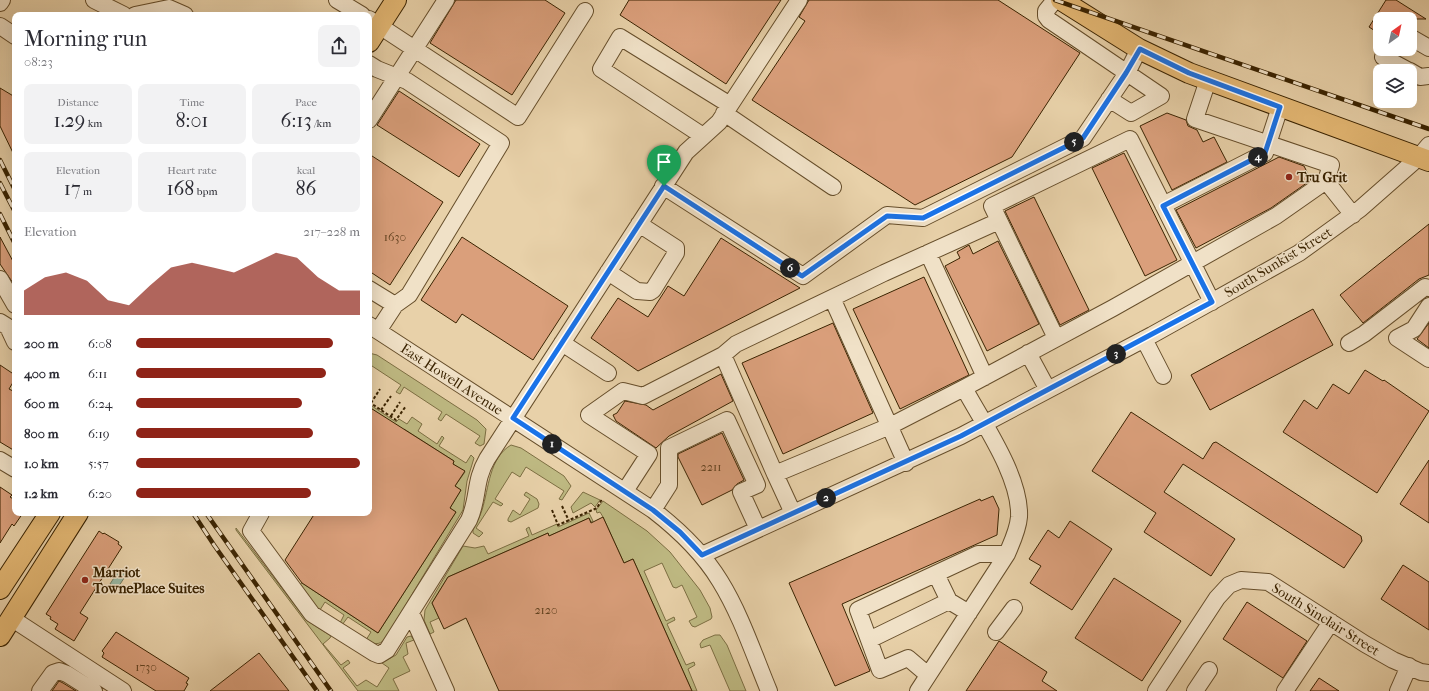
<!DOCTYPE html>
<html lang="en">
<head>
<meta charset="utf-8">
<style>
	:root { --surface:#fff; --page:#f2f2f3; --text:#2b2b33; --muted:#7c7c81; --accent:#8f2418 }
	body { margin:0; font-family:"IM FELL French Canon",serif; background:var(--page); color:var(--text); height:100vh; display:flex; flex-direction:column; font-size:15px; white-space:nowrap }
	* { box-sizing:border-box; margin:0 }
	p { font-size:13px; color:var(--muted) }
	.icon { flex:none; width:22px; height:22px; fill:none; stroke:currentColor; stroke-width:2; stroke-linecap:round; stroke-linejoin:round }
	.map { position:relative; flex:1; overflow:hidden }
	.panel { position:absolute; left:12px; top:12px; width:360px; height:504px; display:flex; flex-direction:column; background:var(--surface); border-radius:8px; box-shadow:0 4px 16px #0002 }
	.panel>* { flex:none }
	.needle { width:26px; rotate:33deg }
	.tools { position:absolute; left:1373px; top:12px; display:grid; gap:8px }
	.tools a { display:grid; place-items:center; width:44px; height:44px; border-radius:8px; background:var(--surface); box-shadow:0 4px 16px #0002; font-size:20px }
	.pin { position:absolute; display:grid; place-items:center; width:34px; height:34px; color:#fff; margin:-41px -17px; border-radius:50% 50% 50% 0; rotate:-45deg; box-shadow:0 0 4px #0007 }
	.pin .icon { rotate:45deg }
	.km { position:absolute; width:20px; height:20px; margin:-10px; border-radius:50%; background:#222; color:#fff; font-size:11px; line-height:20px; text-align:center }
	.round { display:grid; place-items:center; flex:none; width:42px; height:42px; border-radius:8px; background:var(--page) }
	.summary { display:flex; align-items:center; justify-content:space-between; height:68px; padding:0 12px }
	h1 { font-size:22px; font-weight:600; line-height:30px }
	.figures { display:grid; grid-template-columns:repeat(3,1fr); gap:6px; height:68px; padding:4px 12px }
	.figures div { display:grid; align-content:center; border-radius:8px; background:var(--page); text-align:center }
	.figures b { font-size:20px; font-weight:600 }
	.figures small { font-size:11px; font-weight:400 }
	.figures p { font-size:11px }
	.chart { height:112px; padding:8px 12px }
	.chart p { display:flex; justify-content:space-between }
	.chart svg { width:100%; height:72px; margin-top:4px; fill:var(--accent); opacity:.7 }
	ul { padding:0 12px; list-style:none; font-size:13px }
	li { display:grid; grid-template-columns:64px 48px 1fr; align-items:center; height:30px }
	li i { height:10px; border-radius:5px; background:var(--accent) }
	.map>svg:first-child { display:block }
	.green { fill:#beb982; stroke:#7c6e42 }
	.water { fill:#98b8a4; stroke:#727c63 }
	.building { fill:#da9f7b; stroke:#3a2301 }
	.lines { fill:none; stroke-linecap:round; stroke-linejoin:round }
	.minor-casing { stroke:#664e2b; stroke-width:18 }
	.major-casing { stroke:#3a2301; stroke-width:22 }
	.path { stroke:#3a2301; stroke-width:2; stroke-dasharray:3 2; stroke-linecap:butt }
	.minor { stroke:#f0e1c7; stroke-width:16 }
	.major { stroke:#e4b874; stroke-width:20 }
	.rail-casing { stroke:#3a2301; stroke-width:4.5 }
	.rail { stroke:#f0e1c7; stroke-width:3; stroke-dasharray:9; stroke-linecap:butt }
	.route-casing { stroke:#fff; stroke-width:8 }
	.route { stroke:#1a73e8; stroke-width:5 }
	.poi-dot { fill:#8f2418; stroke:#f0e1c7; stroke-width:1.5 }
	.labels { text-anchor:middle; stroke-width:3; stroke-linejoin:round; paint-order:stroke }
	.number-label { font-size:12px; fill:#624220 }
	.poi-label { font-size:14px; font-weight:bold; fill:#3a2301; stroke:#f0e1c7; text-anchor:start }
	.street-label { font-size:14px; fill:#3a2301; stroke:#f0e1c7 }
</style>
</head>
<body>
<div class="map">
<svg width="1429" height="691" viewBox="0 0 1429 691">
	<rect width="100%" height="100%" fill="#e8d1a9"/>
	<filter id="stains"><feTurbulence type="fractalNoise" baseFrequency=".005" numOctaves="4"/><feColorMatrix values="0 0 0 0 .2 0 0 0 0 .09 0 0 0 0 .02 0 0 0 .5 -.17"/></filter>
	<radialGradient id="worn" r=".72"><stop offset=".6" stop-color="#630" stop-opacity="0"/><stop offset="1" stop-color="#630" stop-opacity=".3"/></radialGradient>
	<path class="green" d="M369 353 377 355 477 420 486 429 484 444 480 446 475 443 480 436 446 414 441 421 438 419 442 412 404 387 400 394 396 392 401 385 369 364Z
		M369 404 396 422 399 419 407 424 412 417 422 424 418 431 437 444 442 436 444 438 439 446 466 463 471 455 474 458 467 481 463 510 385 639C379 646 373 644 366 640L371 632 348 617 342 625 340 623 344 615 325 602 320 610 317 608 299 585 302 583 378 633 456 512 450 508 461 490 455 486 465 472 453 464 454 461 404 429 402 431 369 407Z
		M511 445 521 448 564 476 571 486 562 500 559 499 564 491 526 467 520 477 512 472 495 499 503 504 501 506 493 502 476 528 483 533 479 537 473 533V530C476 523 480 517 482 510 489 488 489 458 511 445Z
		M526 492 537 499 539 504 538 508 511 522 508 521V519L513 510 520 515 530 499 524 495Z
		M583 492 600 500 595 507 591 503 573 513 571 507Z
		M603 501 647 531 670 552 700 590 710 608 712 617 711 619 695 627 692 626 689 621 697 617 682 585 676 588 673 587 662 563 644 571 666 621 674 617 675 620 667 624 686 665 694 662 695 665 688 669 697 691H692L633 559 624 563 603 517 600 512 597 513 596 510Z
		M589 513 593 521 591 522 589 518 549 536 548 533 448 577 432 603 439 618 430 622 434 632 430 634 424 620 425 610 463 546 475 548 484 546 488 554 529 536 526 529 529 527 532 535 557 524 558 527Z
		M236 528 306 620 331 636 330 638 323 644 341 665 348 660 350 663 343 668 357 686 366 680 377 687 389 668 382 663 383 662 396 655 407 637 411 636 414 640 406 643 408 654 403 657 410 671 393 679 399 691H358L236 530Z
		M715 635H720L727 645 746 691H730L710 645 701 648 700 644 703 640Z"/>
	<path class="water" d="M119 570 126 575 117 589 110 584Z"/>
	<path class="building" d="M456 0H545L565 13 512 95 430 43Z
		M629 0H781L726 84 620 15Z
		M809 0H998L1080 53 1012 157 915 205 752 100 805 21 799 17Z
		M1386 0H1396L1426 19H1380V34L1369 27Z
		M0 88 15 97V157L0 126Z
		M399 91 480 144 459 177 377 125Z
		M1167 113 1186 120 1188 126 1197 130 1203 142 1214 137 1227 162 1172 190 1140 126Z
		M1124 153 1177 260 1145 276 1092 168Z
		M369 154 443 202 390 285 369 271Z
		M1279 157 1304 166 1311 180 1271 208 1196 248 1176 210Z
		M1034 197 1089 310 1060 325 1005 211Z
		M1429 224V275L1419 279 1363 323 1340 295Z
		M0 237 15 265V286L0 264Z
		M462 237 568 306 533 360 462 314 456 323 421 300Z
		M721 238 800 288 638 371 591 338 618 298 648 317 668 286 684 296Z
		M998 241 1039 324 987 351 945 266 960 258 957 252 969 245 973 254Z
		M924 277 969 375 900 409 853 309Z
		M1313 309 1333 345 1210 410 1191 375Z
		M833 323 873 413 783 454 742 363Z
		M1429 323V348L1417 339Z
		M0 365 15 375V379L9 389 15 392V451L0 442Z
		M1365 370 1383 381 1384 380 1429 411 1377 493 1283 432 1304 400 1317 409 1333 384 1349 394Z
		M721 374 733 401 669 436 656 448 616 421 613 415 617 413 625 401 646 405 653 410Z
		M369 407 454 461 453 464 465 471 455 486 461 490 450 508 456 512 378 633 302 583 285 560 315 513H369Z
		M1131 412 1203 459 1213 443 1216 442 1361 536 1362 541 1344 568 1183 464 1164 492 1235 539 1211 576 1144 532 1156 513 1092 471Z
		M722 433 744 480 737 484 732 490 702 505 678 457V454Z
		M1429 460V523L1400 504Z
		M0 487 12 495 10 497 15 500V513H23L14 526 12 524 0 543Z
		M993 496 999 509 997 535 842 604 870 671 835 686 789 583 980 499 981 501Z
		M603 517 624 563 633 559 692 691H499L466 618 444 629 432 603 448 577 548 533 549 536 589 518 591 523Z
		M1070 521 1112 549 1072 610 1030 583 1041 566 1029 559 1048 530 1059 538Z
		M99 531 103 534 104 533 119 542 118 544 122 547 80 613 88 618 74 641 55 629 58 624 50 619 51 617 46 614Z
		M1403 565 1429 582V630L1381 599Z
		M1114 578 1181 621 1142 681 1075 638Z
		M1247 602 1307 641 1283 678 1223 639Z
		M116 632 189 678 186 683 188 684 184 691H156L102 657 104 653 102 651Z
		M999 641 1047 672 1042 681 1057 691H966Z
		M259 653 289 691H210Z
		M1319 678 1339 691H1310Z
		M59 681 63 683 76 691H52Z"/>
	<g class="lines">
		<g class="minor-casing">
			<path id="minor" d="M94 0 124 15
				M337 0 362 15
				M1055 0 1046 11V16L1049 20 1161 96 1131 113 1109 99
				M0 3 2 0
				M135 15 169 8 185 15
				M369 19 518 117 585 11
				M0 26 15 36
				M1410 37 1429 48
				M1383 57 1409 71
				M369 64 377 69 407 81 501 143 409 295 395 305
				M1410 71 1420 77 1429 76
				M1208 80 1195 119 1331 165 1326 181
				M724 113 833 187
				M369 120 446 0
				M703 136 601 69 620 37 730 105
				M663 186 803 276 887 215 923 218 1083 138 1127 73 1139 49
				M1163 205 1265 153 1280 107
				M928 253 985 377
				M608 272 637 291 650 292 653 290 676 253V248L639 224
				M0 279 15 305
				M369 289 395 305 378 331
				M832 298 906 463
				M1429 306 1414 329 1397 338 1429 359
				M0 322 8 327 15 342
				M369 325 653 510C679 530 703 553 720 581 741 615 754 655 769 691
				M1056 338 992 206 1130 139 1212 302
				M1144 339 1163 376
				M562 343 608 373
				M1349 343 1364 334 1425 287 1429 288
				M1028 353 1048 390
				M723 355 736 344 884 273 999 221
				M0 460 15 469
				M625 491 649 454 589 415 623 391 643 396 723 355 775 474
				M653 510 669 485V448L727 420 757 485 741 492 758 529
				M261 513 251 531 312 614 374 653 379 655 387 650 469 520C479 498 474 481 487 459L686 152 719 122 799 0
				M793 513 775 474 890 426 964 388 1113 308 1276 216 1326 181 1353 215
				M702 555 961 436 1152 335 1299 253 1360 209 1418 158 1429 145
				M936 574 949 601
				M411 613 446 691
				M11 618 123 691
				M996 632 1014 608
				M869 640 949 601 969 613
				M928 675 908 658 880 670 858 610 978 554H1007
				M40 691 53 673 59 671 67 674 94 691
				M918 691 1007 554C1012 542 1018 530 1019 517 1021 477 983 423 964 388
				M1156 691 1217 598 1229 585 1241 580 1268 582 1365 644 1393 660 1421 672 1429 673
				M1195 691 1209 670
				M1285 691 1331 622
				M1398 691 1409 666"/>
		</g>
		<g class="major-casing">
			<path id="major" d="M1061 0 1139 49 1189 73 1429 161
				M369 42 396 0
				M0 589 50 513
				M0 636 78 513"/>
		</g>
		<path class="path" d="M369 402 396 420 406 406
			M371 403 380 389
			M381 410 391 396
			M391 416 400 402
			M562 506 569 521
			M552 510 558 525 597 508 602 499"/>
		<use href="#minor" class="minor"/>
		<use href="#major" class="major"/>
		<g class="rail-casing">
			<path id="rail" d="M1055 0 1429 129
				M0 160 15 190
				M0 183 15 212
				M0 214 15 244
				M193 513 214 545 317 691
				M206 513 331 691"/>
		</g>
		<use href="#rail" class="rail"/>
	</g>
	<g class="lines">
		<g class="route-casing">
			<path id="route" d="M1140 49 1189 73 1280 107 1265 153 1163 206 1212 302 961 436 702 555 680 532 653 510 513 418 664 186 802 276 887 216 923 218 1083 138 1126 73Z"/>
		</g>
		<use href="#route" class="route"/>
	</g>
	<g class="poi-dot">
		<circle cx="1289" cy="177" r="4"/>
		<circle cx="85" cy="580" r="4"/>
	</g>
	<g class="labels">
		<g class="number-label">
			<text x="395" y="241">1630</text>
			<text x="711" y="471">2211</text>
			<text x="546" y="614">2120</text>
			<text x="146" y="671">1730</text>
		</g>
		<g class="poi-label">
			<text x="1297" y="182">Tru Grit</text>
			<text x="93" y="577">Marriot<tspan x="93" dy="16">TownePlace Suites</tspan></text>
		</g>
		<g class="street-label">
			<text transform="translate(1278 262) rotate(-31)" y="5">South Sunkist Street</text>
			<text transform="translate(452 379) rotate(33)" y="5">East Howell Avenue</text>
			<text transform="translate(1326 619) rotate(32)" y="5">South Sinclair Street</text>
		</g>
	</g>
	<rect width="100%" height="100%" filter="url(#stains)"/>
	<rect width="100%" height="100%" fill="url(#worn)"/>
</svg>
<div class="tools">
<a><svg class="needle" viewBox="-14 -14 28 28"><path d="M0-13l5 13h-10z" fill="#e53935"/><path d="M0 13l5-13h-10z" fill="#7c7c81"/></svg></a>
<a><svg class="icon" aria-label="layers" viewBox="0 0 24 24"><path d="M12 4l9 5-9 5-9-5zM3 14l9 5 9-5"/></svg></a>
</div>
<div class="pin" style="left:664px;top:186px;background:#1e9e55"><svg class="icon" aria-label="arrive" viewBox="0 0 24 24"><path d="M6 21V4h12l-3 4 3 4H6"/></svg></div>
<b class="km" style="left:552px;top:444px">1</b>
<b class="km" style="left:826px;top:498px">2</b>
<b class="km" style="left:1116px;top:354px">3</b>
<b class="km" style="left:1258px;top:157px">4</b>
<b class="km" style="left:1074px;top:142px">5</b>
<b class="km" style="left:790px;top:268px">6</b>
<section class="panel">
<div class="summary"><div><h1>Morning run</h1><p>08:23</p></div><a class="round"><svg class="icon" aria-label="share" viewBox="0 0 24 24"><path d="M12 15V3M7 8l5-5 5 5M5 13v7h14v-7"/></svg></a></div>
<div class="figures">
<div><p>Distance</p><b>1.29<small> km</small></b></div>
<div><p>Time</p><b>8:01</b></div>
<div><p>Pace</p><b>6:13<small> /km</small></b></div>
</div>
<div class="figures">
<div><p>Elevation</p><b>17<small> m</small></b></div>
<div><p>Heart rate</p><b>168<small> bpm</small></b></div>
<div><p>kcal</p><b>86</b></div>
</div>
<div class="chart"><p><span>Elevation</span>217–228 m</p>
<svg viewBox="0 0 160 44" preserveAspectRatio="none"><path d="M0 44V29L10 21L20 18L30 23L40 35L50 38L60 26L70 15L80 12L90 15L100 18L110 12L120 6L130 9L140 21L150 29L160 29V44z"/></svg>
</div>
<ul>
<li><b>200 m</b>6:08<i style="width:88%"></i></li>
<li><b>400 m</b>6:11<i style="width:85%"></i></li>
<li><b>600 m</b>6:24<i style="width:74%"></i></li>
<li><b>800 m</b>6:19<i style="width:79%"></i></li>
<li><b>1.0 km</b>5:57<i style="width:100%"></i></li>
<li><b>1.2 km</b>6:20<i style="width:78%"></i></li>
</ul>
</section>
</div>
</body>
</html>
